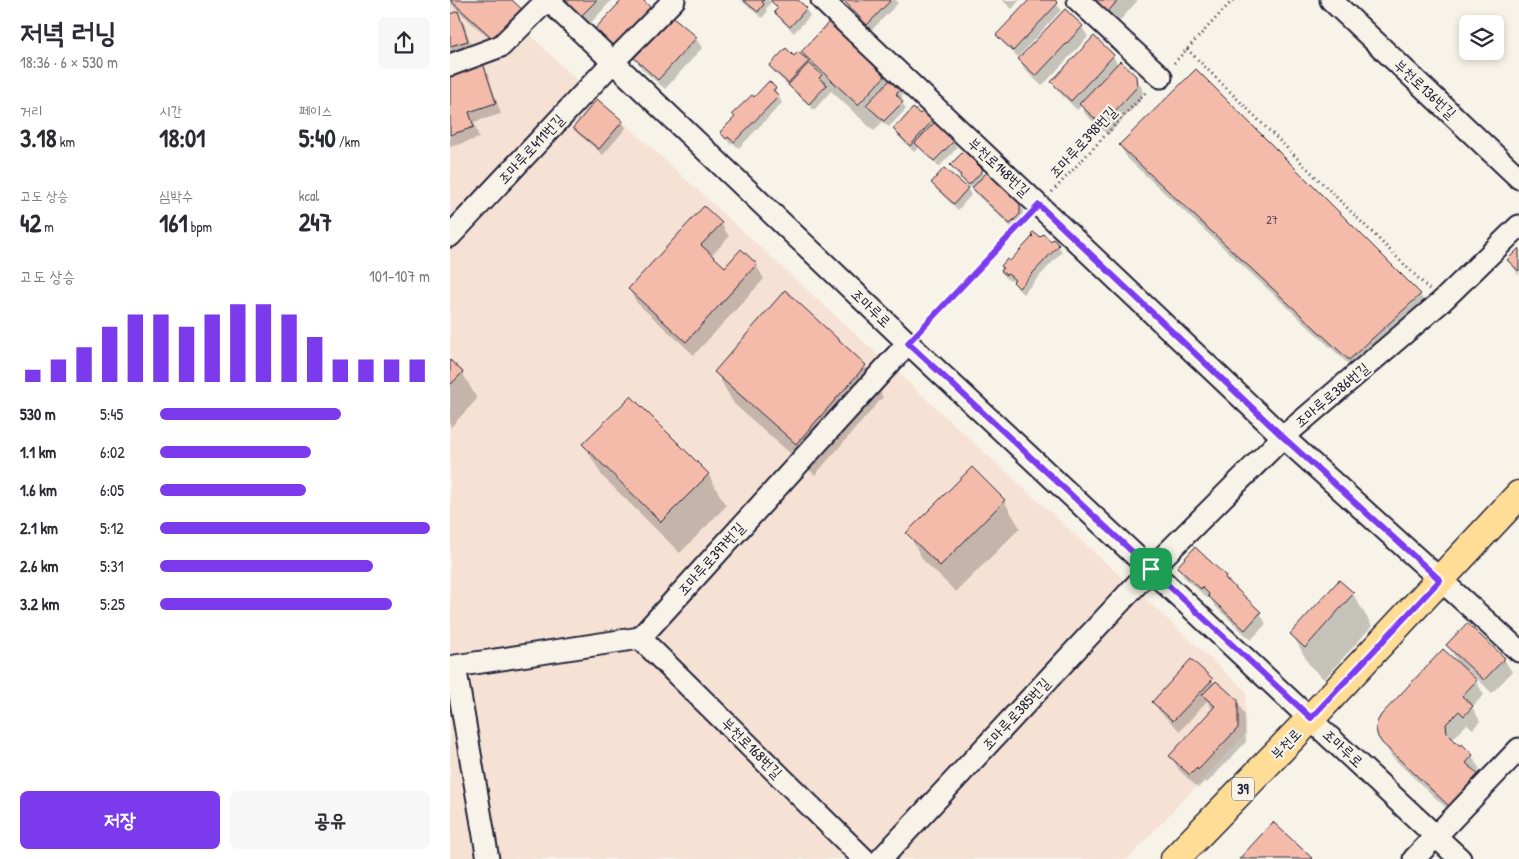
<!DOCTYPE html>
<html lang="ko">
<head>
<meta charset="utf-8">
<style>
	:root { --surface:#fff; --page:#f7f7f7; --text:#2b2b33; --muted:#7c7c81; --accent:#7c3aed }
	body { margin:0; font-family:"Patrick Hand","Poor Story",sans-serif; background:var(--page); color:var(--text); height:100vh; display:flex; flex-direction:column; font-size:19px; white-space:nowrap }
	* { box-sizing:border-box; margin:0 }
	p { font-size:16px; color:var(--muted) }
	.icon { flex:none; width:28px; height:28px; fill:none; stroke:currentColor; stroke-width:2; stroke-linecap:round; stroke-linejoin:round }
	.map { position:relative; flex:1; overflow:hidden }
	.details { display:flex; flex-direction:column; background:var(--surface); width:450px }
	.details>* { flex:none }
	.fabs { position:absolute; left:1009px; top:15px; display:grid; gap:10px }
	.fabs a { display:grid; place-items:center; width:45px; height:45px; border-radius:8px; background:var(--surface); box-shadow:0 2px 8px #0003; font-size:25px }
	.pin { position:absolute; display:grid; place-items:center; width:42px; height:42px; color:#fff; margin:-21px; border-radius:10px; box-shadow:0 2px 8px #0006 }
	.round { display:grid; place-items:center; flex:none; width:52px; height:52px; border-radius:8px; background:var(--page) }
	.summary { display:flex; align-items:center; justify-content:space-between; height:85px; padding:0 20px }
	h1 { font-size:28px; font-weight:700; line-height:38px }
	.figures { display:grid; grid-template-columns:repeat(3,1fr); gap:8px; height:85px; padding:5px 20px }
	.figures div { display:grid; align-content:center }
	.figures b { font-size:25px; font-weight:700 }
	.figures small { font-size:14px; font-weight:400 }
	.figures p { font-size:14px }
	.chart { height:140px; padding:10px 20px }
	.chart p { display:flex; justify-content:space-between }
	.chart svg { width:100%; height:90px; margin-top:5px; stroke:var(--accent); stroke-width:6 }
	.primary-button { display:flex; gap:10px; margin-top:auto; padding:10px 20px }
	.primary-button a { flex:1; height:58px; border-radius:8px; background:var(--accent); color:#fff; font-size:20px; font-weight:700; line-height:58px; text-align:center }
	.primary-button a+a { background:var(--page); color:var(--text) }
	ul { padding:0 20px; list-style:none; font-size:16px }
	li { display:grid; grid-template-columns:80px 60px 1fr; align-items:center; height:38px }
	li i { height:12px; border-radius:6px; background:var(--accent) }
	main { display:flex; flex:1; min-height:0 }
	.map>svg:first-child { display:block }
	.built { fill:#f6e2d5 }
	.shadow { fill:#0003 }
	.building { fill:#f4bbaa; stroke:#22223b }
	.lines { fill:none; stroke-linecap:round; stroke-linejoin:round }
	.minor-casing { stroke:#22223b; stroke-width:25 }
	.major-casing { stroke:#22223b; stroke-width:31 }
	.path { stroke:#22223b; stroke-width:3; stroke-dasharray:1 4; stroke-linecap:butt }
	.minor { stroke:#f7f3e8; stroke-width:21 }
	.major { stroke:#ffdd96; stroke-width:28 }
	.route-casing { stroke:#fff; stroke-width:10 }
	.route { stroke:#7c3aed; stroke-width:6 }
	.labels { text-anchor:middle; stroke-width:4.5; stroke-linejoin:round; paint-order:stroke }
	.number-label { font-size:12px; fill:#564857 }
	.shield { fill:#f7f3e8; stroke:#62616f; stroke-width:1 }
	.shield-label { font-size:14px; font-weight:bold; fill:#22223b }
	.street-label { font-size:15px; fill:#22223b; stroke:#f7f3e8 }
</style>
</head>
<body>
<main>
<section class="details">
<div class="summary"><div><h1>저녁 러닝</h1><p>18:36 · 6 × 530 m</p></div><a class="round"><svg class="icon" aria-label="share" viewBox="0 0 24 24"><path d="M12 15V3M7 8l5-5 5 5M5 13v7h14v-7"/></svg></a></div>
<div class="figures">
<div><p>거리</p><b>3.18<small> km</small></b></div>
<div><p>시간</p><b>18:01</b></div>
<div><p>페이스</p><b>5:40<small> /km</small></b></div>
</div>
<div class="figures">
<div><p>고도 상승</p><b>42<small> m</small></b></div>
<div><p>심박수</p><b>161<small> bpm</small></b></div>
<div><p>kcal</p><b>247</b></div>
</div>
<div class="chart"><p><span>고도 상승</span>101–107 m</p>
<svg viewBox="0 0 160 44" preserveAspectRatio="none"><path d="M5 44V38M15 44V33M25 44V27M35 44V17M45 44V11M55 44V11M65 44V17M75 44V11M85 44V6M95 44V6M105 44V11M115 44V22M125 44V33M135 44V33M145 44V33M155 44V33"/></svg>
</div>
<ul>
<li><b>530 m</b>5:45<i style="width:67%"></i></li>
<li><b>1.1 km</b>6:02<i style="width:56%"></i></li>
<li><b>1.6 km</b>6:05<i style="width:54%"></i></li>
<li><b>2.1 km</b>5:12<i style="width:100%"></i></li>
<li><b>2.6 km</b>5:31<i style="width:79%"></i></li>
<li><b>3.2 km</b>5:25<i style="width:86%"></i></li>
</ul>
<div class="primary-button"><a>저장</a><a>공유</a></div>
</section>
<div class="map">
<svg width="1069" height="859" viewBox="0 0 1069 859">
	<rect width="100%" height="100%" fill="#f7f3e8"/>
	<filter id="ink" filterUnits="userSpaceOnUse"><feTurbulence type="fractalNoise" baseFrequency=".02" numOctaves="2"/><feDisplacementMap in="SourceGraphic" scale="10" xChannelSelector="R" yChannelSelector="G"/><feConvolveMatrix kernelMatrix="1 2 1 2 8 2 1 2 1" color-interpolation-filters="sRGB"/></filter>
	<g filter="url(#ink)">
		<path class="built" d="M0 0H44L113 67 796 691 795 734 678 859H0Z"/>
		<path class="shadow" d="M0 0H60L56 54 3 6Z
			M107 0H162L134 30Z
			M291 0H346L356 9 360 16 344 33 330 19 326 12 328 10 322 1 316 9 317 12 312 18Z
			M394 0H446L448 3 421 31 398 7Z
			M552 0H570L562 9Z
			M580 0H603L611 10 568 57 552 42 548 35Z
			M635 0H688L665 26Z
			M615 10 632 27 638 37 592 86 575 70 569 59Z
			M8 13 14 23 23 51 0 58V15Z
			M246 38 252 48 215 89 192 69 186 58Z
			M352 52 436 75 441 83 449 91 453 97 451 100 456 109 439 127 432 122 424 131 381 91 364 110 324 72 320 66 344 58 357 61Z
			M663 56 668 65 685 77 692 88 693 98 658 135 636 115 631 106 627 110 609 92 603 82Z
			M32 65 38 75 51 114 24 122 29 138 0 147V75Z
			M325 89 332 103 289 148 283 143 281 145 271 132 304 99Z
			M474 112 484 125 503 141 507 148 489 167 469 147 464 152 448 136 444 130 470 116Z
			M172 121 176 128 153 155 128 134 124 128Z
			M670 146 970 295 978 308 908 373 678 159Z
			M514 153 532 171 535 176 569 202 573 209V221L564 230 527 195 524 190 515 183 506 172 502 165Z
			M482 183 517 188 521 195 508 210 486 189Z
			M271 223 279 237 261 256 275 269 292 251 306 265 314 279 244 355 187 303 179 289Z
			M590 239 608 245 612 252 573 294 568 289 565 282 562 280 560 281 556 278 552 271Z
			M1069 250V276L1059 260Z
			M0 362 12 372 27 399 0 428Z
			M415 366 433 397 365 475 284 404 266 372Z
			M134 444 258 474 276 506 230 553 152 476Z
			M522 469 554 501 570 528 506 592 473 560 458 533Z
			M728 567 775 577 779 584 810 613 816 624 801 640 765 606 761 599 759 597 757 598 734 577Z
			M889 581 903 594 922 626 874 679 860 666 842 634Z
			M998 645 1054 659 1062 672 1042 693 1017 669 1015 671 1026 681 1034 695 1022 707 1030 721 1023 729 1017 724 1003 739 1004 742 1010 748 1012 746 1022 756 1030 770 1026 774 1009 820 942 757 930 737 1009 664Z
			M762 679 765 684 787 701 795 716 796 742 757 783 755 781 748 788 729 770 721 756 762 709 757 701 730 731 710 712 704 702Z"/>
		<path class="building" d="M0 0H62L77 14 49 44Z
			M109 0H147L127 20Z
			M172 0H193L202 9 160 51 141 33Z
			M293 0H314L312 2 314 4 308 12Z
			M322 0H348L357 8 340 27 324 12 328 8 321 1Z
			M393 0H441L417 25Z
			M579 0H605L608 3 563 51 546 35Z
			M641 0H668L657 13Z
			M615 9 633 26 586 76 568 59Z
			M8 11 18 41 0 46V14Z
			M222 16 247 37 208 80 184 58Z
			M380 21 437 74 408 105 351 52Z
			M644 36 664 55 621 101 601 82Z
			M336 48 344 56 348 52 359 61 338 83 319 66Z
			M670 61 686 76 687 87 652 125 629 104Z
			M33 63 46 103 19 112 24 127 0 135V74Z
			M359 63 372 75 369 78 377 85 359 104 338 85Z
			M746 69 971 294 899 360 669 145Z
			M440 80 450 90 446 94 453 102 434 121 416 105Z
			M319 81 326 88 323 90 329 96 284 142 278 137 276 139 270 132 285 117 282 114 302 95 304 97Z
			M147 99 173 121 149 149 123 128Z
			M463 108 470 114 474 110 483 120 460 146 443 129 449 122 450 123Z
			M485 122 504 141 484 161 465 143Z
			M514 151 533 170 519 185 510 177 511 175 500 165Z
			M494 168 518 188 504 204 481 183Z
			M538 171 570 201V214L560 224 522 188Z
			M254 206 272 223 251 245 275 267 291 249 307 264 236 342 178 289Z
			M583 232 590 237 593 234 601 241 603 239 609 245 569 288 563 282 565 280 558 274 556 275 551 271 553 268 551 266 557 259 560 261 583 236 581 234Z
			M1069 248V271L1057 260Z
			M335 290 416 365 346 444 264 372Z
			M0 360 13 372 0 385Z
			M181 396 259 474 211 522 132 444Z
			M522 467 555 500 490 566 456 533Z
			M745 547 776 576 775 578 811 612 795 630 758 596 759 594 752 587 751 589 727 567Z
			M889 580 904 593 855 648 840 634Z
			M1017 623 1055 658 1034 680 996 645Z
			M993 649 1027 680 1012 696 1023 706 1014 716 1009 711 996 724 997 733 1010 746 1012 744 1023 755 1016 763 1030 776 1000 807 932 743 928 737 926 729 927 722 931 715Z
			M741 659 763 679 723 721 702 702Z
			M766 681 788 700V728L748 770 747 768 740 775 719 756 765 706 752 695Z
			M823 822 863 859H789Z"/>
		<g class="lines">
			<g class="minor-casing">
				<path id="minor" d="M98 0 458 343 1010 859
					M372 0 833 437 1069 651
					M628 0 711 77
					M881 0 1069 178
					M0 65 51 46 97 0
					M0 236 163 62 224 0
					M190 638 414 859
					M5 666 190 638 458 343
					M5 666 38 859
					M431 859 701 569 833 437 992 301 1069 226
					M964 859 1069 749"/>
			</g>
			<g class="major-casing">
				<path id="major" d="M725 859 861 718 1069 495"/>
			</g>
			<path class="path" d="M737 49 979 289
				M724 63 783 0
				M602 192 697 91
				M471 330 577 218"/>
			<use href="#minor" class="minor"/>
			<use href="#major" class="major"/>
		</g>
	</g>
	<g class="lines" filter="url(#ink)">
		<g class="route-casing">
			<path id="route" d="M589 205 833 437 990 580 861 718 458 343Z"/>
		</g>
		<use href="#route" class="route"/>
	</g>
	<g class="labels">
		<g class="number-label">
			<text x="822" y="224">27</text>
		</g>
		<rect class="shield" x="782" y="777.5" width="22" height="23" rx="4"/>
		<g class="shield-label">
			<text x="793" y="794">39</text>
		</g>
		<g class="street-label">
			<text transform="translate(975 89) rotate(43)" y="5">부천로136번길</text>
			<text transform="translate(633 142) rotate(-47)" y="5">조마루로398번길</text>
			<text transform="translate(81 149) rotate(-47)" y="5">조마루로411번길</text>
			<text transform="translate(549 167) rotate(43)" y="5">부천로148번길</text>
			<text transform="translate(421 308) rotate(44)" y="5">조마루로</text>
			<text transform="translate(882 395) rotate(-40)" y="5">조마루로386번길</text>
			<text transform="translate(261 559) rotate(-48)" y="5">조마루로397번길</text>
			<text transform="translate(566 714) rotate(-47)" y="5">조마루로385번길</text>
			<text transform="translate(836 744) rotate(-46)" y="5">부천로</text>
			<text transform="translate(302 748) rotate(45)" y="5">부천로168번길</text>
			<text transform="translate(893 748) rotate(43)" y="5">조마루로</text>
		</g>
	</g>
</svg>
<div class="fabs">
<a><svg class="icon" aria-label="layers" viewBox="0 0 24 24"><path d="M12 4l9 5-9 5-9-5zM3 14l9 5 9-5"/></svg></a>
</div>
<div class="pin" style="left:701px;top:569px;background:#1e9e55"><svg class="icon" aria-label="arrive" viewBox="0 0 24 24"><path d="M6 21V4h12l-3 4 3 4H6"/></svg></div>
</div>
</main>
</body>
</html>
